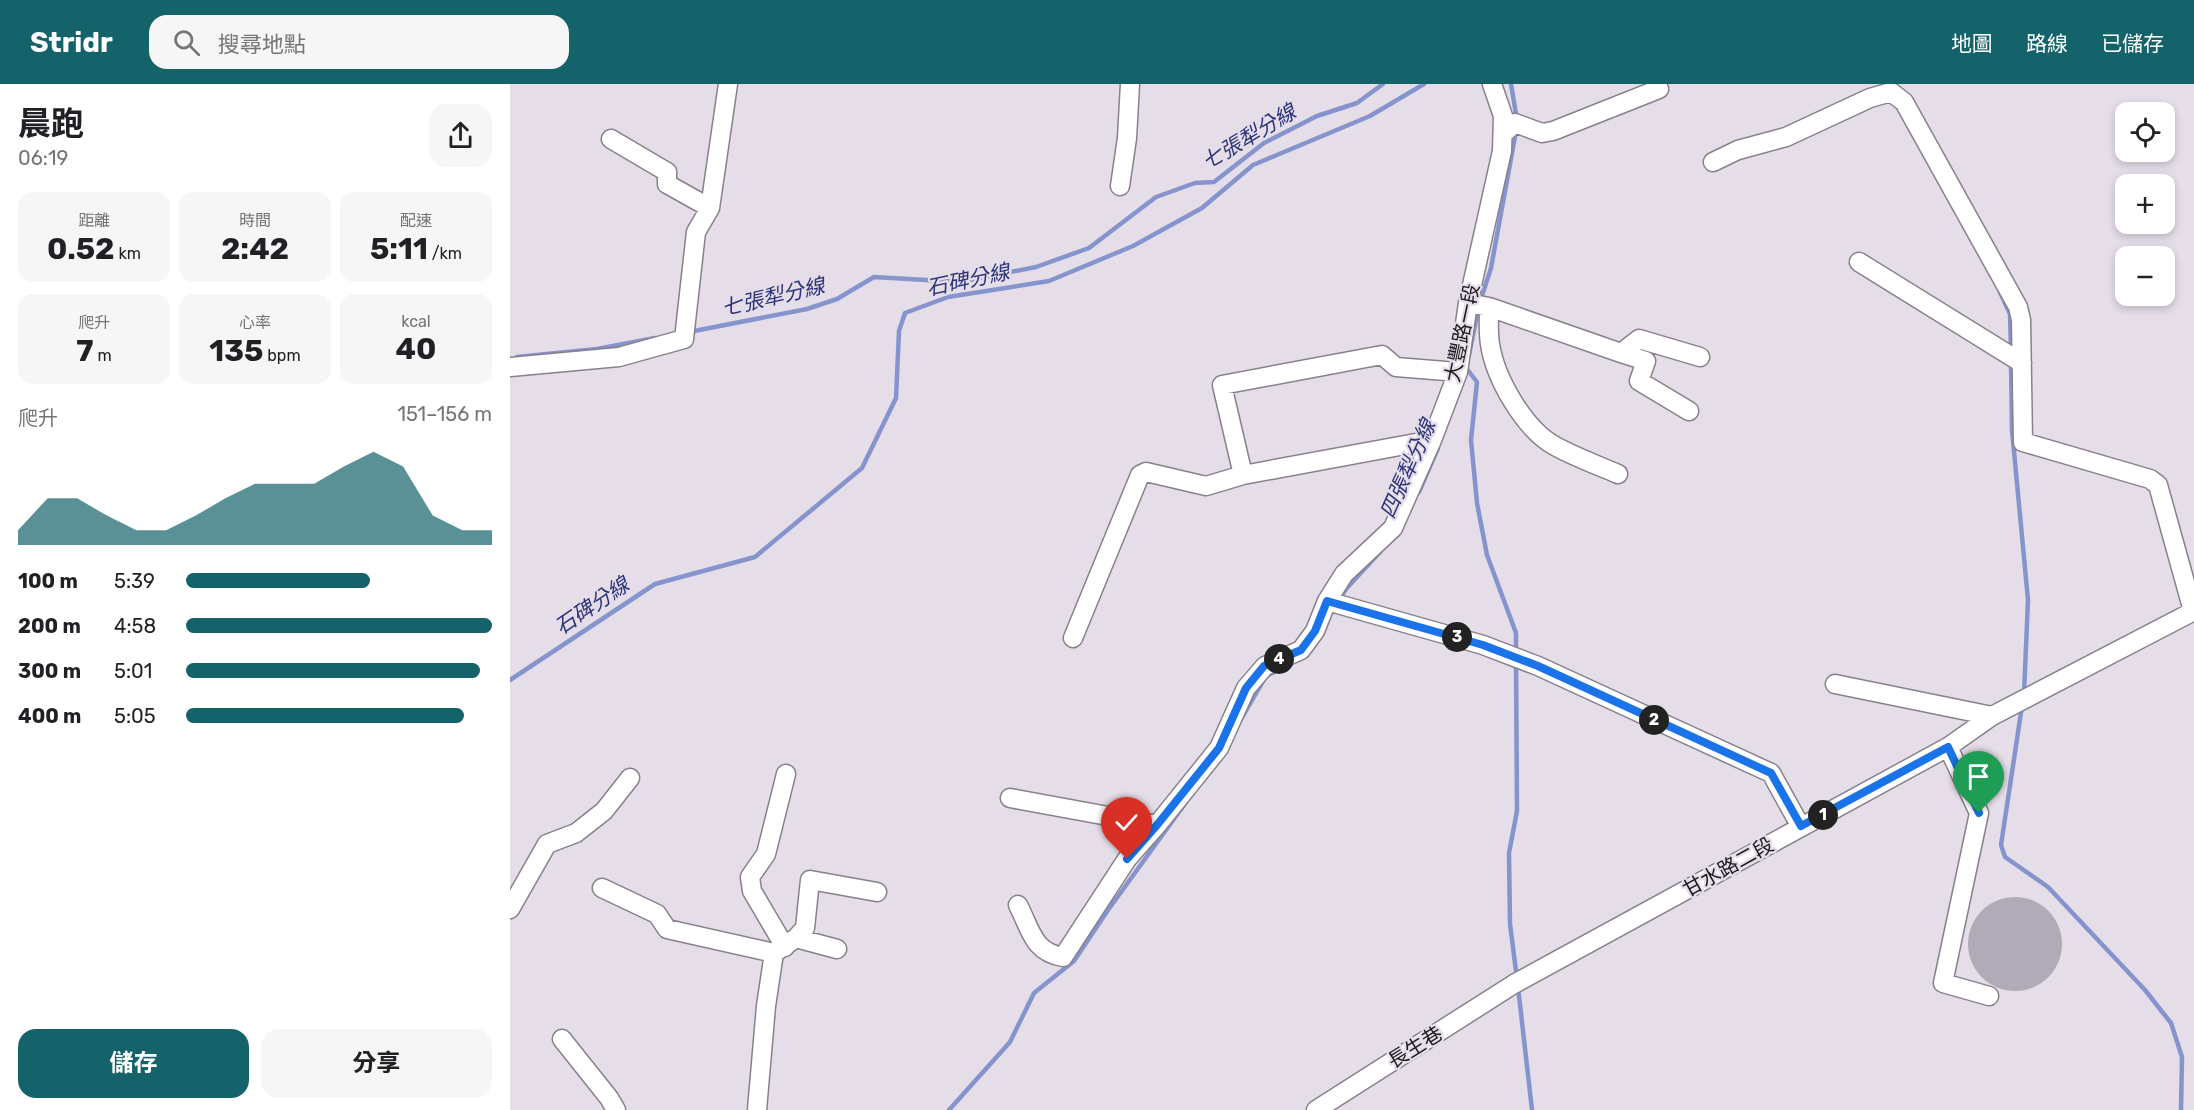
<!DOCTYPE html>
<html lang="zh-TW">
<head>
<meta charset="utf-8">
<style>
	:root { --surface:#fff; --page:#f6f6f6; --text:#202124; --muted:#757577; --accent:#15636a }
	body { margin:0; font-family:Rubik,"Noto Sans TC",sans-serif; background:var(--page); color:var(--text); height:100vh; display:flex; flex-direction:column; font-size:22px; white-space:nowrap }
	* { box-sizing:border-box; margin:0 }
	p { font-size:20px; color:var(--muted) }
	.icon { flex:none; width:33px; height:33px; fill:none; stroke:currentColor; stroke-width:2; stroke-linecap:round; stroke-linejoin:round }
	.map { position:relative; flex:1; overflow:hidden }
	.drawer { display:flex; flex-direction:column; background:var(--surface); width:510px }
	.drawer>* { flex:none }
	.buttons { position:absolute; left:1605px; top:18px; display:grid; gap:12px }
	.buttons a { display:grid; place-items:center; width:60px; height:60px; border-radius:12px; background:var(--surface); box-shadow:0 3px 9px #0003; font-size:30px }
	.pin { position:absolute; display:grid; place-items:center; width:51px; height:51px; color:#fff; margin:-62px -26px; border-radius:50% 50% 50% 0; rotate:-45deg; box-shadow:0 0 6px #0007 }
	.pin .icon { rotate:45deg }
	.km { position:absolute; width:30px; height:30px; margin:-15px; border-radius:50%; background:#222; color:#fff; font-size:16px; line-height:30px; text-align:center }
	.round { display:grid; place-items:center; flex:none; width:63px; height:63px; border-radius:18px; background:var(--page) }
	.summary { display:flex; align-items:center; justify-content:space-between; height:102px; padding:0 18px }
	h1 { font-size:33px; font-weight:700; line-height:45px }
	.figures { display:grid; grid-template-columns:repeat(3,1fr); gap:9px; height:102px; padding:6px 18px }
	.figures div { display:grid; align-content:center; border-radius:15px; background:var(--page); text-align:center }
	.figures b { font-size:30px; font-weight:700 }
	.figures small { font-size:16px; font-weight:400 }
	.figures p { font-size:16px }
	.chart { height:168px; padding:12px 18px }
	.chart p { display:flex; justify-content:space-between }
	.chart svg { width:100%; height:108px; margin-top:6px; fill:var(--accent); opacity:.7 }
	.button { display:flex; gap:12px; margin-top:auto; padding:12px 18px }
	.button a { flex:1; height:69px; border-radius:18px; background:var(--accent); color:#fff; font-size:24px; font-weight:700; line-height:69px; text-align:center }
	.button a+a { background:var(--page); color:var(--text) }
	ul { padding:0 18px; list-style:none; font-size:20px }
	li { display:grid; grid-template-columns:96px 72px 1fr; align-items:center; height:45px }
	li i { height:15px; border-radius:8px; background:var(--accent) }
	header { display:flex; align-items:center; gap:36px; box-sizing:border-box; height:84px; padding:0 30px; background:var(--accent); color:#fff }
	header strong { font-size:28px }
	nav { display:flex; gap:33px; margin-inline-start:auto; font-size:21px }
	.search { width:420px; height:54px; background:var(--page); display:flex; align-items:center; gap:15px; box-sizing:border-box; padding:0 21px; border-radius:18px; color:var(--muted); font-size:22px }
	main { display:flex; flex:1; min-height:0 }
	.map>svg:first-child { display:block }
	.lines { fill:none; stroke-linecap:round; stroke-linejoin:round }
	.stream { stroke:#8694ce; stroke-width:4.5 }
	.building { fill:#afacb8 }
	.minor-casing { stroke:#88808a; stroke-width:21 }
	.minor { stroke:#fff; stroke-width:18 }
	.route-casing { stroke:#fff; stroke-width:12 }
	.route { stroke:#1a73e8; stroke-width:8 }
	.labels { text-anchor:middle; stroke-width:4.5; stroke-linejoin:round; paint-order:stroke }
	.street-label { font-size:20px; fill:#1b181c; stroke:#e5dde8 }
	.water-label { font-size:21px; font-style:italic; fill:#2b3479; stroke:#e5dde8 }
</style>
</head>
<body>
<header>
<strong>Stridr</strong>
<div class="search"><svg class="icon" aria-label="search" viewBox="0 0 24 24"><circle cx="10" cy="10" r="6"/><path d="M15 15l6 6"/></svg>搜尋地點</div>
<nav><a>地圖</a><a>路線</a><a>已儲存</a></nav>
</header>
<main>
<section class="drawer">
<div class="summary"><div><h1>晨跑</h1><p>06:19</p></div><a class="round"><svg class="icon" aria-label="share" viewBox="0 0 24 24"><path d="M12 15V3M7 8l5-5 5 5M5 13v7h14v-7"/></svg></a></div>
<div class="figures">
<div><p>距離</p><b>0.52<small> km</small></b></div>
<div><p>時間</p><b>2:42</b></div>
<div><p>配速</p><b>5:11<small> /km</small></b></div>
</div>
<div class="figures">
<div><p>爬升</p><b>7<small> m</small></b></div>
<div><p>心率</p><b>135<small> bpm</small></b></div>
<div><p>kcal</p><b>40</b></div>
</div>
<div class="chart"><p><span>爬升</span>151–156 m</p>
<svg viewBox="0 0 160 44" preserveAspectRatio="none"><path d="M0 44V38L10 25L20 25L30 32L40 38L50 38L60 32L70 25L80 19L90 19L100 19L110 12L120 6L130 12L140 32L150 38L160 38V44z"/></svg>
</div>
<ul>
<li><b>100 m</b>5:39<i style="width:60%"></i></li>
<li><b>200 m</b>4:58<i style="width:100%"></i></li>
<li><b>300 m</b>5:01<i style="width:96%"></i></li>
<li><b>400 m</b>5:05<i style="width:91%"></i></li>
</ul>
<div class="button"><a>儲存</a><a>分享</a></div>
</section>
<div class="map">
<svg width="1684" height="1026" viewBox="0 0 1684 1026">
	<rect width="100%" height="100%" fill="#e5dde8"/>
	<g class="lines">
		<path class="stream" d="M1001 0 1007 36
			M1490 208 1500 230 1501 266
			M970 218 981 184 1006 47
			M179 248 297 225 327 215 364 193 450 198 526 183 579 164 646 113 685 99 704 98 754 59 807 32 847 19 873 0
			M959 271 968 226
			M7 273 87 265 145 254
			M1501 278 1502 346 1518 516 1514 610
			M957 285 967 298 961 356 967 419 977 471 1006 549V569
			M909 408 928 364
			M829 516 836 505 870 468
			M1006 577 1007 727 999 769 1000 840 1007 895
			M0 596 145 500 245 473 352 384 386 314 389 247 395 229 438 213 539 197 623 162 692 124 743 81 860 32 914 0
			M1512 622 1491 761 1495 773 1538 803 1635 906 1661 939 1672 973 1671 1026
			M731 635 756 592 771 585
			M1008 903 1022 1026
			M439 1026 500 958 524 909 564 877 598 826 677 717"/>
	</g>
	<path class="building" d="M1458 860a47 47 0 1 1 94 0a47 47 0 1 1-94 0Z"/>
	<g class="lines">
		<g class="minor-casing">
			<path id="minor" d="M994 49 1005 39 1032 49 1043 47 1149 5
				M101 55 157 88V100L200 124
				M1203 78 1228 66 1276 53 1360 14 1381 8 1394 18 1508 223 1511 236 1513 358 1640 395 1648 401 1683 527
				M610 102 617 54 620 0
				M1349 178 1512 279
				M958 219 979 223 1111 269 1129 255 1190 273
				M979 223C979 235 978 248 980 260 985 294 1014 345 1045 362 1065 373 1087 381 1108 390
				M1111 269 1136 277 1129 297 1179 327
				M0 283 109 273 174 255 186 148 200 124 218 0
				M733 391 712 301 872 271 886 283 948 288
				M817 517 973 561 1028 582 1261 689 1291 743
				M563 554 630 391 636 388 696 402 733 391 922 356
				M1325 600 1482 632
				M1438 663 1469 729 1433 899 1479 912
				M500 714 647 741
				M92 804 147 830 157 845 264 869
				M508 821C521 846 523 868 553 873L617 775 647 741 709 664 736 604 755 582 791 566 805 547 817 517 834 490 883 444 922 356 948 288 958 219 992 67 993 32 982 0
				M0 825 37 760 66 749 94 727 120 694
				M286 854 327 865
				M275 863 242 807 240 793 256 770 276 690
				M52 955 99 1014 106 1026
				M247 1026 256 922 264 869 286 854 295 844 300 796 367 808
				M806 1026 1004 900 1438 663 1482 632 1684 527"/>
		</g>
		<use href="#minor" class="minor"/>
	</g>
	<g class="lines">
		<g class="route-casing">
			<path id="route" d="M617 775 647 741 709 664 736 604 754 582 791 566 805 547 817 517 973 561 1028 582 1261 689 1291 742 1438 663 1469 729"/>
		</g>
		<use href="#route" class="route"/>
	</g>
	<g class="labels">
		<g class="street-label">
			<text transform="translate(952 249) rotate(-78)" y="7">大豐路一段</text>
			<text transform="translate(1218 783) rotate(-29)" y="7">甘水路二段</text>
			<text transform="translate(905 963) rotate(-32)" y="7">長生巷</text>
		</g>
		<g class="water-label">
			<text transform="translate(739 53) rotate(-31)" y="7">七張犁分線</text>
			<text transform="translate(458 196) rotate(-12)" y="7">石碑分線</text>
			<text transform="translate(263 213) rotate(-13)" y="7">七張犁分線</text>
			<text transform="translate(898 385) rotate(-66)" y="7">四張犁分線</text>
			<text transform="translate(82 522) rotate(-34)" y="7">石碑分線</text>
		</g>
	</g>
</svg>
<div class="buttons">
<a><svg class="icon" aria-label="locate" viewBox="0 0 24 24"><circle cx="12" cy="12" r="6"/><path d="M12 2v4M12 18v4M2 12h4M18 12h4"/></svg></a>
<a>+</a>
<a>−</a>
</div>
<div class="pin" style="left:1469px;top:729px;background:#1e9e55"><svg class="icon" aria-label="arrive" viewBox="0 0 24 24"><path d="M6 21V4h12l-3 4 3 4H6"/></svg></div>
<div class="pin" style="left:617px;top:775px;background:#d93025"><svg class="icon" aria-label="check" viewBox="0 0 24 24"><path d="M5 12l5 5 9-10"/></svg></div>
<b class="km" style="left:1313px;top:731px">1</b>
<b class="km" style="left:1144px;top:636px">2</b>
<b class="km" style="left:947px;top:553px">3</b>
<b class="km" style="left:769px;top:575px">4</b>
</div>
</main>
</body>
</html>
